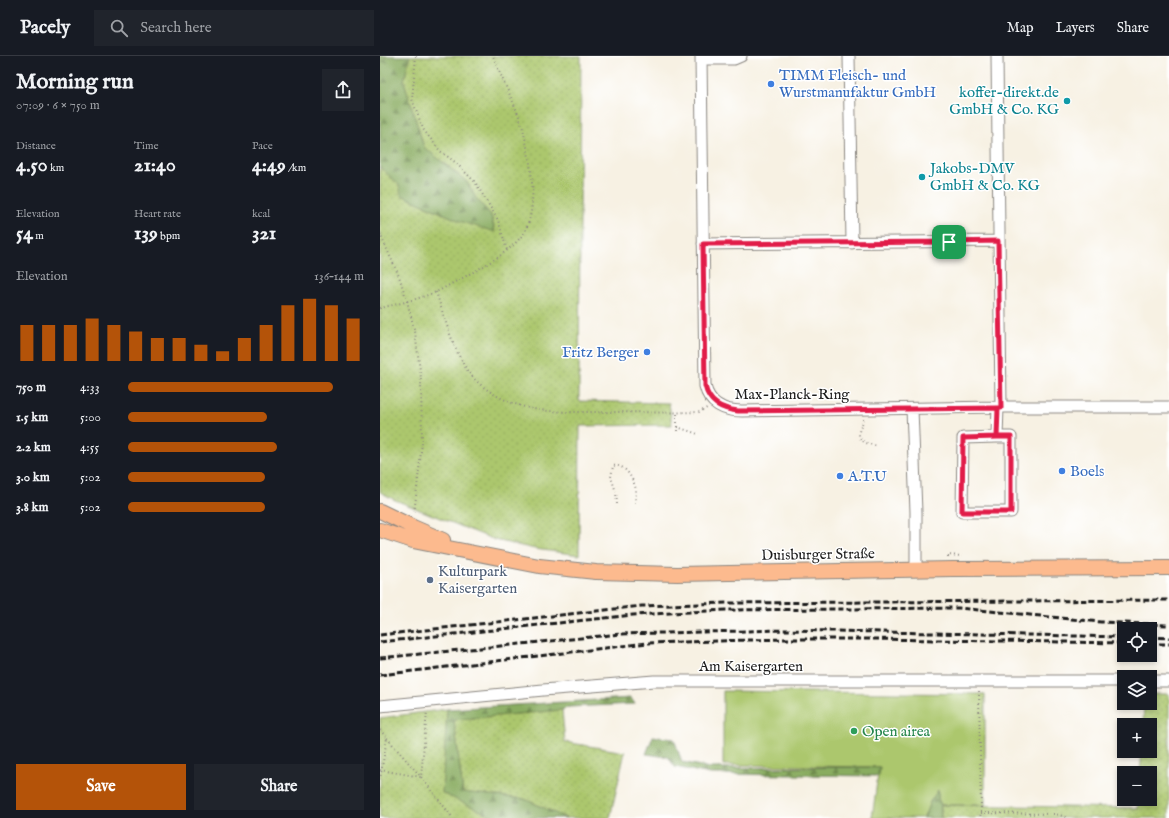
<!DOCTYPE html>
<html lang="en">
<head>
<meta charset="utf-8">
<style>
	:root { --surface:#171b24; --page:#20242c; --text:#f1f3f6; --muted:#9ea1a6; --line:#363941; --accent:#b45309 }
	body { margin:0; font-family:"IM FELL English",serif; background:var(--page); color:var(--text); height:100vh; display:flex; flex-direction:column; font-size:15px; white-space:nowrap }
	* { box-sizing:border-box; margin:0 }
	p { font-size:13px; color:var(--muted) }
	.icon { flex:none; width:22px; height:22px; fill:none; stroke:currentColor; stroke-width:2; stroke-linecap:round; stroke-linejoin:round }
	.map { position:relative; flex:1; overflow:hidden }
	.sheet { display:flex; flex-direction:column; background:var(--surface); width:380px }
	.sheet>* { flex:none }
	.buttons { position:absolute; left:737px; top:566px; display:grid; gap:8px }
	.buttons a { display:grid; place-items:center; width:40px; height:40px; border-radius:0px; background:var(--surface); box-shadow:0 2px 6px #0003; font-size:20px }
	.pin { position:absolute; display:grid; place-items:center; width:34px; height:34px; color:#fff; margin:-17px; border-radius:8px; box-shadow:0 2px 6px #0006 }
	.round { display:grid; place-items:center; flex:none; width:42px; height:42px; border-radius:0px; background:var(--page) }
	.headline { display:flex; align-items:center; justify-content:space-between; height:68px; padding:0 16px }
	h1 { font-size:22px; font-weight:700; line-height:30px }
	.metrics { display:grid; grid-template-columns:repeat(3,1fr); gap:6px; height:68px; padding:4px 16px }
	.metrics div { display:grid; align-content:center }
	.metrics b { font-size:20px; font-weight:700 }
	.metrics small { font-size:11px; font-weight:400 }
	.metrics p { font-size:11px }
	.chart { height:112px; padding:8px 16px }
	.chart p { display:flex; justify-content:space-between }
	.chart svg { width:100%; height:72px; margin-top:4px; stroke:var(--accent); stroke-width:6 }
	.primary-button { display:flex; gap:8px; margin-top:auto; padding:8px 16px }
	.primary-button a { flex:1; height:46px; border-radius:0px; background:var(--accent); color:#fff; font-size:16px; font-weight:700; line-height:46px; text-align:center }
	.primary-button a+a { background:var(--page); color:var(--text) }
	ul { padding:0 16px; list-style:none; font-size:13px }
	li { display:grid; grid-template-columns:64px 48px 1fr; align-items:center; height:30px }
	li i { height:10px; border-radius:5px; background:var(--accent) }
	header { display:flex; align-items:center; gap:24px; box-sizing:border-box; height:56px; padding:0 20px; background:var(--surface); border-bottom:1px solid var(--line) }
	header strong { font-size:19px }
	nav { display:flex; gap:22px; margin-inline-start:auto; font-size:14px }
	.search { width:280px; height:36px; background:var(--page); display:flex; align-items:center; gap:10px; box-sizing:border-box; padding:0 14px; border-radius:0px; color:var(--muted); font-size:15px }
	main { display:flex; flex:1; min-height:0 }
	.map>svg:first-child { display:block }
	.grass { fill:#acc76d; stroke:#647244 }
	.forest { fill:url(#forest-firs); stroke:#52643e }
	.park { fill:url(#park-dots); stroke:#647244 }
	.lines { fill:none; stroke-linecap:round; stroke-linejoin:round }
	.minor-casing { stroke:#8a8680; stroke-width:13 }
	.major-casing { stroke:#8a8680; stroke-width:16 }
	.path { stroke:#8a8680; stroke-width:2; stroke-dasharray:1 3; stroke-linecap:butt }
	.minor { stroke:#fff; stroke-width:11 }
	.major { stroke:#fcba8e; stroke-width:14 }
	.rail { stroke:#1c1c1c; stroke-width:3; stroke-dasharray:6 3; stroke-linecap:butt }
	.route-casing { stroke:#fff; stroke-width:8 }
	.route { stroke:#e11d48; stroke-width:5 }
	.shop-dot { fill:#3f7fe0; stroke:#fff; stroke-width:1.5 }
	.culture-dot { fill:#0f9aa8; stroke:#fff; stroke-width:1.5 }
	.service-dot { fill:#5c6f8a; stroke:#fff; stroke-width:1.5 }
	.leisure-dot { fill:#2e9e5b; stroke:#fff; stroke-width:1.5 }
	.labels { text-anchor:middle; stroke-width:3; stroke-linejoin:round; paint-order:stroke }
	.shop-label { font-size:15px; fill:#366cbe; stroke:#fff; text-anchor:start }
	.culture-label { font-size:15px; fill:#0d838f; stroke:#fff; text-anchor:end }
	.street-label { font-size:15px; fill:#1c1c1c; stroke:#fff }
	.service-label { font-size:15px; fill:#4e5e75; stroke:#fff; text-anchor:start }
	.leisure-label { font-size:15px; fill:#27864d; stroke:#fff; text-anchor:start }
</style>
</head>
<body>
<header>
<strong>Pacely</strong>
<div class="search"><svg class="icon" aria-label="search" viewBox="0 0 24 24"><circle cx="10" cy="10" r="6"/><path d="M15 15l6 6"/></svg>Search here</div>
<nav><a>Map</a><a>Layers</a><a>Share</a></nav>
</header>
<main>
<section class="sheet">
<div class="headline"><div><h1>Morning run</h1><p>07:09 · 6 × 750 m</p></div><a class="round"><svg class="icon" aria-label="share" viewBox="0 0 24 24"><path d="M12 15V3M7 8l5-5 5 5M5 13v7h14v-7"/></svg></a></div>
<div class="metrics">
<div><p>Distance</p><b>4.50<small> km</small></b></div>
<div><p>Time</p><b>21:40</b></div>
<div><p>Pace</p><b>4:49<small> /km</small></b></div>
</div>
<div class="metrics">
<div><p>Elevation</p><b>54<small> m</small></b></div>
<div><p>Heart rate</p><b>139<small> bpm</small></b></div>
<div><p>kcal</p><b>321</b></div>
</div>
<div class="chart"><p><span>Elevation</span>136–144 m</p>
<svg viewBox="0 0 160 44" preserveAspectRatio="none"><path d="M5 44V22M15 44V22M25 44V22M35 44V18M45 44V22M55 44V26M65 44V30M75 44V30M85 44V34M95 44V38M105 44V30M115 44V22M125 44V10M135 44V6M145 44V10M155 44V18"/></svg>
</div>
<ul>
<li><b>750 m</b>4:33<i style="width:87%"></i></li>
<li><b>1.5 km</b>5:00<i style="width:59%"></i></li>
<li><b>2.2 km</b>4:55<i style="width:63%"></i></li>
<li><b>3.0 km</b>5:02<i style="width:58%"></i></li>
<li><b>3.8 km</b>5:02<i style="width:58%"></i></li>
</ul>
<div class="primary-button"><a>Save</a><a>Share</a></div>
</section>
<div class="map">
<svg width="789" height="762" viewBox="0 0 789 762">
	<defs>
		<pattern id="forest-firs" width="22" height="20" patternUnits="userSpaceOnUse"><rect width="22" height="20" fill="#89ac60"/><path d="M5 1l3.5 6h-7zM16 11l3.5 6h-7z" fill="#6f8b4e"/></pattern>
		<pattern id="park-dots" width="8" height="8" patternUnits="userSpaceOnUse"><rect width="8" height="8" fill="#acc76d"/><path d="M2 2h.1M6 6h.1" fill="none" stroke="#93aa5e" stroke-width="1.8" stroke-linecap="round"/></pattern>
	</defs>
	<rect width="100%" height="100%" fill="#fff"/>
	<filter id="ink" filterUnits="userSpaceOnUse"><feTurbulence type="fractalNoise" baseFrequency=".025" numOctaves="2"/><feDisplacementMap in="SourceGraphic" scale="8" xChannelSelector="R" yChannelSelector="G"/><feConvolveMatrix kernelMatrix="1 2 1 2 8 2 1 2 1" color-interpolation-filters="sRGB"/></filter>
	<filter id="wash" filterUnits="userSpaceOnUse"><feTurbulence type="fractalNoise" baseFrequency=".012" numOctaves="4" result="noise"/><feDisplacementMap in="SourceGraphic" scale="16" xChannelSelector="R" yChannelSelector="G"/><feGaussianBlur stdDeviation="0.9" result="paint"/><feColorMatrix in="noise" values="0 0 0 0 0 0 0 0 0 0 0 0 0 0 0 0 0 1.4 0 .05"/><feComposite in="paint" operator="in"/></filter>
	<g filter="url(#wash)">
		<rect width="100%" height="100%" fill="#f7f1e3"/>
		<path class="grass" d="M343 635 605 638V749H561L558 743V735L550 746 544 762H492L499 711 343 709Z"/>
		<path class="forest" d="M0 0H30L24 25 44 91 87 126 96 142 111 159 115 177 82 166 21 139 0 111Z
			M251 642 255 648 189 651 182 654 74 664 83 736 145 743 186 762H116L61 737 67 653Z
			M273 680 294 683 302 706 330 712 500 711 499 720 330 718 295 711 288 701 266 698Z
			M558 734V743L561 749V762H544L550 746Z"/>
		<path class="park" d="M30 0H201L199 345 289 347 292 369 200 370 199 499 155 493 115 484 15 444 0 436V111L19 129 21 139 82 166 115 176 111 159 96 142 87 126 44 91 24 25Z
			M770 638H789V762H561V749L758 752 759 743H770V717H760L762 695H770V669H763L764 647H770Z
			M67 653 62 737 116 762H0V662Z
			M182 654 185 686 245 696 230 762H186L145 743 83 736 74 664Z"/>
	</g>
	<g filter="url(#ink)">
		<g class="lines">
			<g class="minor-casing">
				<path id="minor" d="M321 0 325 330C329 348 344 355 362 355L618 351H789
					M469 0 472 187
					M617 0 621 351
					M321 3H354L361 0
					M323 188 618 185
					M532 353 536 456V513
					M617 381H631V456H582L583 382 617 381 618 351
					M770 625H789
					M0 650 163 634 274 625H744"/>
			</g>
			<g class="major-casing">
				<path id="major" d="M0 455 33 471 63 484
					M0 474 33 485 159 510 216 516 297 518 573 513 789 512"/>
			</g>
			<path class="path" d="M36 0 32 43 43 73 60 95 75 106 95 126 118 164 127 194
				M0 178 19 220 27 245 35 276 41 322 42 387 34 458
				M56 236C64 260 74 296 88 315 101 334 127 347 149 352 172 357 198 356 222 356 254 356 287 357 319 356L327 352
				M0 252C18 248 38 243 56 236 63 233 70 228 77 225 98 213 133 196 145 175 159 148 150 101 143 73 136 48 122 25 113 0
				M483 363C483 368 480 371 479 376 478 387 490 388 498 390
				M297 371 318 378
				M297 375V356
				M237 448 236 436 231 421 233 410C245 407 254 424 256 434 256 438 255 443 255 448
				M568 501V499L582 500
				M599 635 601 757 600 762
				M0 674 7 682 0 723
				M7 682 41 721 73 762
				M0 714 41 721 47 655
				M601 757 675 758 683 760 687 762"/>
			<use href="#minor" class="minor"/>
			<use href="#major" class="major"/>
			<path class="rail" d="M0 579 262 550 347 547 789 544
				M770 581 789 582
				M0 586 253 559 346 554 579 552 721 566 789 569
				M770 588H789
				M0 602 241 578 406 574 744 581
				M0 619 267 587 405 583H492L744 587"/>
		</g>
	</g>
	<g class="lines" filter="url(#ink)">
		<g class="route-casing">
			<path id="route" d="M569 186 323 188 325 330C329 347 341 353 358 355L618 352 617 381 583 382 582 456H631V381H617L618 352H621L618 185 569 186"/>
		</g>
		<use href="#route" class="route"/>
	</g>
	<g class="shop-dot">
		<circle cx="391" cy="28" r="4"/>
		<circle cx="267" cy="296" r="4"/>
		<circle cx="682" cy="415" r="4"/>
		<circle cx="460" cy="420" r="4"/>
	</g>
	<g class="culture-dot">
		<circle cx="687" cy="45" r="4"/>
		<circle cx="542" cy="121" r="4"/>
	</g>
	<circle class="service-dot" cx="50" cy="524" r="4"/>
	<circle class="leisure-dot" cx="474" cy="675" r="4"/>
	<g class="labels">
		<g class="shop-label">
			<text x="399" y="24">TIMM Fleisch- und<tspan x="399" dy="17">Wurstmanufaktur GmbH</tspan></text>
			<text x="259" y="301" text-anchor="end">Fritz Berger</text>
			<text x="690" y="420">Boels</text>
			<text x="468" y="425">A.T.U</text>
		</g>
		<g class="culture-label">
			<text x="679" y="41">koffer-direkt.de<tspan x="679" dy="17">GmbH &amp; Co. KG</tspan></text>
			<text x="550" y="117" text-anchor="start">Jakobs-DMV<tspan x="550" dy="17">GmbH &amp; Co. KG</tspan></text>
		</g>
		<g class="street-label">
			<text x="412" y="343">Max-Planck-Ring</text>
			<text transform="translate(438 498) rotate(-1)" y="5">Duisburger Straße</text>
			<text x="371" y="615">Am Kaisergarten</text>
		</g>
		<g class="service-label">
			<text x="58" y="520">Kulturpark<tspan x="58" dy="17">Kaisergarten</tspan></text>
		</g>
		<g class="leisure-label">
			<text x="482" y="680">Open airea</text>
		</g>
	</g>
</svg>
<div class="buttons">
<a><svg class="icon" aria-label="locate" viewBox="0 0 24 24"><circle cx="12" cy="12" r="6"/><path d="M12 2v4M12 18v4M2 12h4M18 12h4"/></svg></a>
<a><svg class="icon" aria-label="layers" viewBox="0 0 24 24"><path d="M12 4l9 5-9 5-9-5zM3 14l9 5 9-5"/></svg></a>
<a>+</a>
<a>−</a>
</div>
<div class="pin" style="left:569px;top:186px;background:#1e9e55"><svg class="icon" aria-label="arrive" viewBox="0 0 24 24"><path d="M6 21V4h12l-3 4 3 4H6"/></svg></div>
</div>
</main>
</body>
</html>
